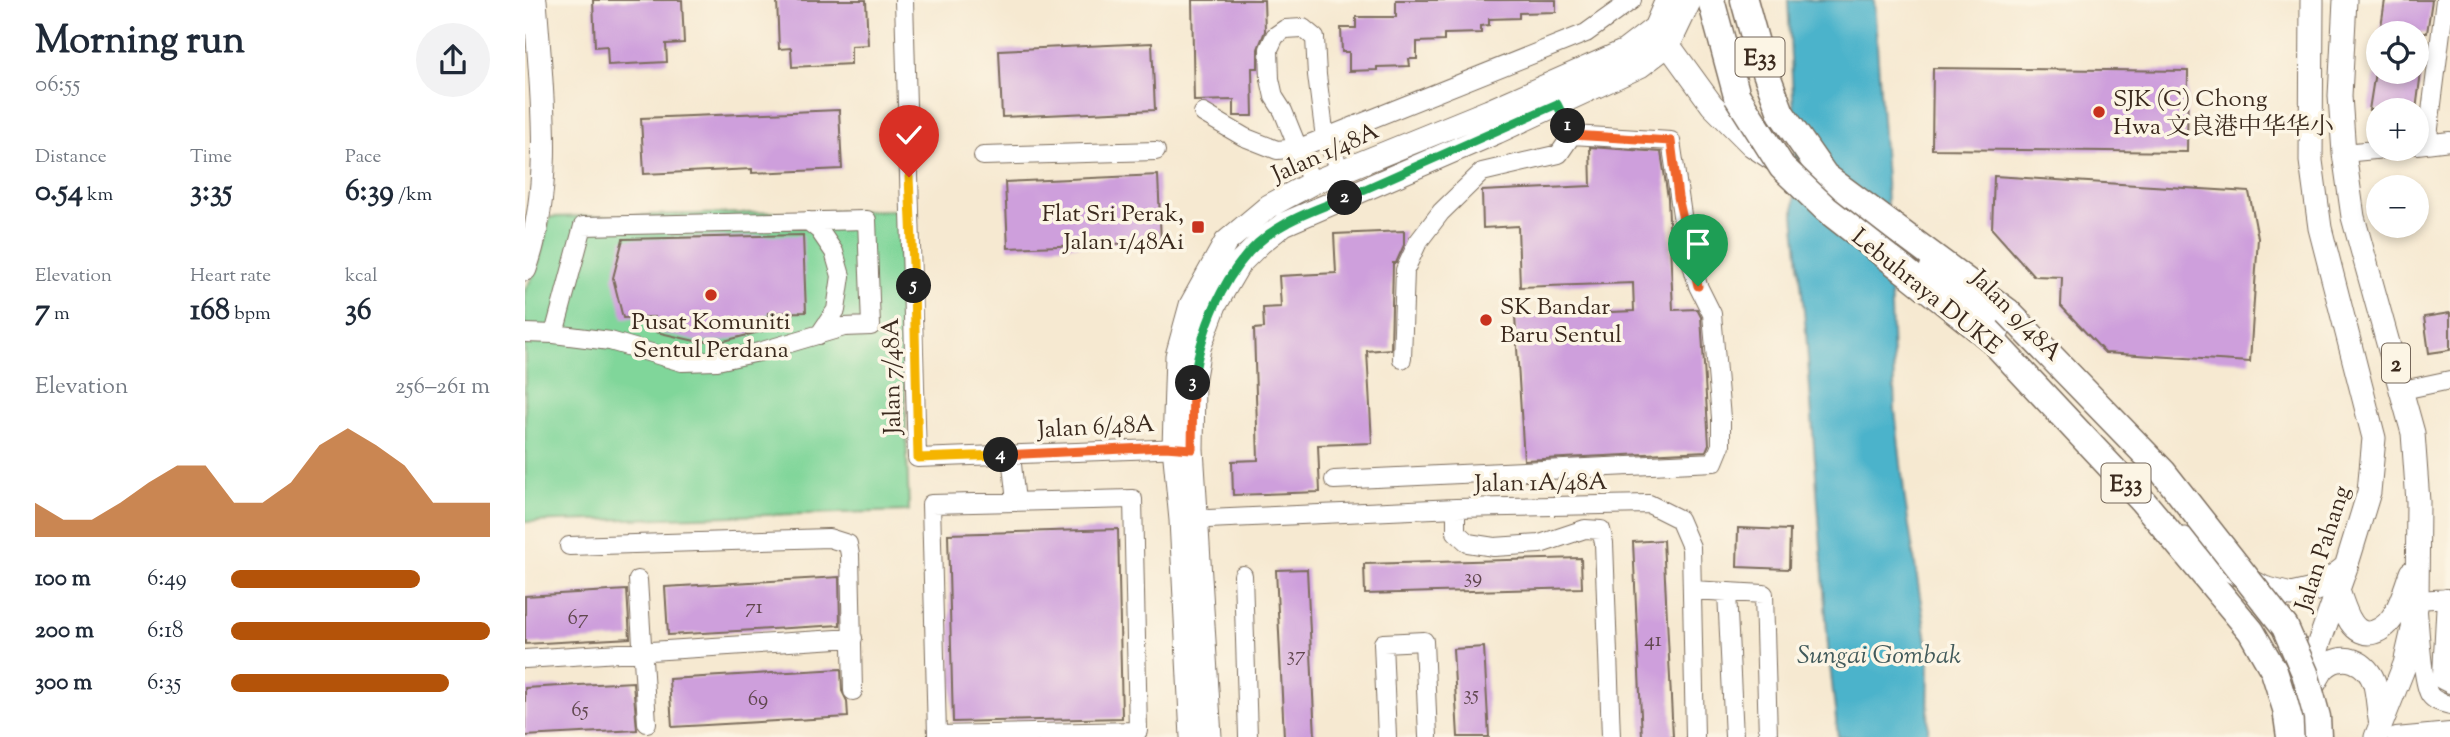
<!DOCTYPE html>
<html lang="en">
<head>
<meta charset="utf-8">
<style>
	:root { --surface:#fff; --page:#f2f2f3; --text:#1f2937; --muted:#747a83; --accent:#b45309 }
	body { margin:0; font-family:"Sorts Mill Goudy","Noto Serif SC",serif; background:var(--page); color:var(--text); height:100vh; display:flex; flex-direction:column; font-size:26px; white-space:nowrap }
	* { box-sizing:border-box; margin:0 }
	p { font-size:23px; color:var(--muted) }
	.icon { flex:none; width:38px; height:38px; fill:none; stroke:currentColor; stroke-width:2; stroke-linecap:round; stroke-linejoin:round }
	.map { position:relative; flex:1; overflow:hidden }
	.details { display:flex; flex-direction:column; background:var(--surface); width:525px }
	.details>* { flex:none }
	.tools { position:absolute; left:1841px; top:21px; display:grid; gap:14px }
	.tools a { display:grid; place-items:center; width:63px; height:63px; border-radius:50%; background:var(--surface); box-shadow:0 4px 10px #0003; font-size:35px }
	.pin { position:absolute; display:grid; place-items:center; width:60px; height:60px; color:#fff; margin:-72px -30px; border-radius:50% 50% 50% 0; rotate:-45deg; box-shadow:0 0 7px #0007 }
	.pin .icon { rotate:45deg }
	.km { position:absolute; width:35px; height:35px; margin:-18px; border-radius:50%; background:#222; color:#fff; font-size:19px; line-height:35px; text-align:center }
	.round { display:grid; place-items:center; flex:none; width:74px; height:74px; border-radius:37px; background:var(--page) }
	.summary { display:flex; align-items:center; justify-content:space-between; height:119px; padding:0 35px }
	h1 { font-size:38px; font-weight:800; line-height:52px }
	.metrics { display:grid; grid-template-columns:repeat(3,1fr); gap:10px; height:119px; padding:7px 35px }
	.metrics div { display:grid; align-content:center }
	.metrics b { font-size:30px; font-weight:800 }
	.metrics small { font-size:19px; font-weight:400 }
	.metrics p { font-size:19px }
	.chart { height:196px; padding:14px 35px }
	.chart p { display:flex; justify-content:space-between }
	.chart svg { width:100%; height:126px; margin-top:7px; fill:var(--accent); opacity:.7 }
	ul { padding:0 35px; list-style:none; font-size:23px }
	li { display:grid; grid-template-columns:112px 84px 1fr; align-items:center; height:52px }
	li i { height:18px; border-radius:9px; background:var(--accent) }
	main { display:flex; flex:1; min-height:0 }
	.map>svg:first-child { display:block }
	.green { fill:#80d69a; stroke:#5e805c; stroke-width:2 }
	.water { fill:#4cb3cb; stroke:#446e74; stroke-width:2 }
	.building { fill:#ce9fdc }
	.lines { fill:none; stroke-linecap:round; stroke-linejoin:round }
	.minor-casing { stroke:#7c6d5d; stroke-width:20 }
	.major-casing { stroke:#7c6d5d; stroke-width:25 }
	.highway-casing { stroke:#7c6d5d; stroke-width:29 }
	.minor { stroke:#fff; stroke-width:18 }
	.major { stroke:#fff; stroke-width:23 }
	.highway { stroke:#fff; stroke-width:26 }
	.highway-bridge-casing { stroke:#7c6d5d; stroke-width:29; stroke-linecap:butt }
	.highway-bridge { stroke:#fff; stroke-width:26 }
	.split-1-casing { stroke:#fff; stroke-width:14 }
	.split-2-casing { stroke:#fff; stroke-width:14 }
	.split-3-casing { stroke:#fff; stroke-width:14 }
	.split-4-casing { stroke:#fff; stroke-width:14 }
	.split-5-casing { stroke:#fff; stroke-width:14 }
	.split-6-casing { stroke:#fff; stroke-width:14 }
	.split-1 { stroke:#f0652b; stroke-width:9 }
	.split-2 { stroke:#22a559; stroke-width:9 }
	.split-3 { stroke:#22a559; stroke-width:9 }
	.split-4 { stroke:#f0652b; stroke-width:9 }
	.split-5 { stroke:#f5b400; stroke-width:9 }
	.split-6 { stroke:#f5b400; stroke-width:9 }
	.poi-dot { fill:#c8321e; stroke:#fcf5e5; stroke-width:2.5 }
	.labels { text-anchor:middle; stroke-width:7; stroke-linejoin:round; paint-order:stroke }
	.number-label { font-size:21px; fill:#60474e }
	.shield { fill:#fcf5e5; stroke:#75675a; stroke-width:2 }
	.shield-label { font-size:23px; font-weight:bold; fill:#3b2a1e }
	.poi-label { font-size:24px; fill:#3b2a1e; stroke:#fcf5e5; text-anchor:start }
	.street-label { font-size:24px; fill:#3b2a1e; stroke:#fcf5e5 }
	.water-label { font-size:26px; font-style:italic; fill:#415a5b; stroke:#fcf5e5 }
</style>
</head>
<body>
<main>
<section class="details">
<div class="summary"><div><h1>Morning run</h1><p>06:55</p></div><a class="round"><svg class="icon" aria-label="share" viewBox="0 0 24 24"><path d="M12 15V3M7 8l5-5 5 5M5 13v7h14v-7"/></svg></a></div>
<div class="metrics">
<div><p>Distance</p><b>0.54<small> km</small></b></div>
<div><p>Time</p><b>3:35</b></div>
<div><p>Pace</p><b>6:39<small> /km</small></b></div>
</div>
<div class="metrics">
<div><p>Elevation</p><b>7<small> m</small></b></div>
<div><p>Heart rate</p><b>168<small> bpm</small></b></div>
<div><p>kcal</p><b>36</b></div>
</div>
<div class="chart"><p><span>Elevation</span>256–261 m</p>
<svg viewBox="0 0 160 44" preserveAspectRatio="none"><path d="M0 44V32L10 38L20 38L30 32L40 25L50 19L60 19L70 32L80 32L90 25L100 12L110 6L120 12L130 19L140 32L150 32L160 32V44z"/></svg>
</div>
<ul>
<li><b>100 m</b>6:49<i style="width:73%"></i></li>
<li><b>200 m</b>6:18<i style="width:100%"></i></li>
<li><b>300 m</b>6:35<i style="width:84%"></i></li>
</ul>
</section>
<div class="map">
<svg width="1925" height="737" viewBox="0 0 1925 737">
	<rect width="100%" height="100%" fill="#fcf5e5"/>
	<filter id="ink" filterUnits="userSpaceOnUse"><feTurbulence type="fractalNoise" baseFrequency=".0143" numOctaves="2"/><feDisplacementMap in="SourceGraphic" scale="14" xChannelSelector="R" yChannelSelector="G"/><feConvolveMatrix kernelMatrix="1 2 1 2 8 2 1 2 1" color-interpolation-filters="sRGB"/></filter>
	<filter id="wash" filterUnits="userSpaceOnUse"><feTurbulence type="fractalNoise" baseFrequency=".00686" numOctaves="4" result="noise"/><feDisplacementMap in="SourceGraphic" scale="28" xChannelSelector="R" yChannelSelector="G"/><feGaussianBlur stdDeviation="1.57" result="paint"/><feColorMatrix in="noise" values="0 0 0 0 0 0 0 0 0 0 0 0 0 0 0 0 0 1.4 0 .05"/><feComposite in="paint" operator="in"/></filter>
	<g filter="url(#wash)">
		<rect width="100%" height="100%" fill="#f6e9d1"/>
		<path class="green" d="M373 210 384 511 0 522V290L12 269 25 217Z"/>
		<path class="water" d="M1263 0H1349L1361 180 1370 410 1380 500 1404 654 1403 737H1313L1303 647 1281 331 1269 215 1270 135Z"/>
		<g id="blocks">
			<path class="building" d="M68 0H157L159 43 141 44 142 62 83 65 82 46 70 47Z
				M252 0H341L343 45 326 46V64L267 67 266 48 254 49Z
				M667 0H739L740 31 733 49V68H727L728 116H709V100L669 101Z
				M871 0H1031V12L994 13V18L964 19V25L956 26V33L919 34V41L892 42V59H884L885 66 852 67V70L824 71V52H817L816 28H831V17H871Z
				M1860 0H1907L1902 33H1855Z
				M627 43 630 110 477 117 474 50Z
				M1408 68 1663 71 1662 152 1407 149Z
				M1850 72H1896L1891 110H1844Z
				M314 110 317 169 227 173V169L119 174 116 118Z
				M1065 147 1136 152 1143 198 1148 310 1172 309 1176 317 1184 444 1181 451 999 460 990 316 1109 311 1108 283 995 287 993 226 958 228 957 191 1066 186Z
				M633 175 636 242 483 248 480 182Z
				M1469 176 1724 192 1733 238 1725 362 1580 353 1536 306 1537 277 1509 276 1467 229Z
				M879 231V245L871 263H868L866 349 842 351 847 443 793 445 795 492 708 495 707 461 733 460 729 329 739 328 738 308 756 307 754 276 811 273 809 234Z
				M278 235 281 312 243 313 242 330 199 341H170L131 332 129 317 98 318 88 278 98 239Z
				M1925 313V350L1904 353 1899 317Z
				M1213 528 1265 530 1264 569 1212 567Z
				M593 529 597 718 428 722 423 534Z
				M1138 540 1148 737H1117L1108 542Z
				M1056 558 1057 588 840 594 839 564Z
				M782 569 790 737H759L751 570Z
				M314 577 315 625 143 635 140 587Z
				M102 590 105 638 0 644V596Z
				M959 647 964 737H933L928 649Z
				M316 669 317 691 322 701 323 717 147 727 144 679Z
				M108 682 112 730 0 736V688Z"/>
		</g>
	</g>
	<g filter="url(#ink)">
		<use href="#blocks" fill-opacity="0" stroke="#7c6d5d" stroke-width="2"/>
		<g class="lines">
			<g class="minor-casing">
				<path id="minor" d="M379 0 392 458 660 448
					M678 113 719 137 752 150 774 148 1061 33 1107 0
					M1902 144 1920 0
					M1892 145 1925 141
					M1819 153 1860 149
					M458 156 631 151
					M787 183 758 111 749 97 745 79 744 49 750 36 760 29 778 28 790 38 792 75 800 138 817 172
					M283 221 294 230 309 252 316 276 311 310 294 335
					M0 333 29 334 85 341 157 362 192 361 234 352 319 327 346 326 342 220 58 226 29 334
					M877 359 880 270 893 242 916 212 957 172 1034 154 1047 135
					M1878 390 1925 380
					M486 455 491 502
					M809 480 1189 462 1196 445V418L1187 314 1173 286 1161 242 1146 141 1047 135 1032 104
					M608 499 613 731 412 735 406 504Z
					M931 508V532L943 543 969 547 1015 544 1060 529 1076 530 1079 543 1086 737
					M661 520 931 508 1124 504 1154 519 1166 547 1170 737
					M44 546 304 538 323 544 325 555 328 691
					M718 575 723 737
					M113 580 122 723
					M1167 590 1239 594 1243 737
					M1202 592 1209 737
					M1921 598 1917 674V680L1925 684
					M1925 598 1892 600C1894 617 1897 685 1905 695 1910 702 1918 703 1925 705
					M0 659 328 638
					M862 737 858 643 899 641 903 737
					M1871 737 1925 732"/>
			</g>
			<g class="major-casing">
				<path id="major" d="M1820 0 1815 96 1819 153 1828 217 1888 433 1893 502 1892 600 1888 629 1880 664 1851 737
					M1134 32 1187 105 1227 145 1251 161
					M0 269C30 183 16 89 10 0
					M1406 269 1420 279 1473 331
					M1659 539 1669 551 1739 588 1766 595 1792 589 1821 567
					M1813 591C1817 601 1820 613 1826 622 1831 630 1840 635 1849 632 1872 625 1878 594 1886 573
					M1786 689C1790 683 1794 675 1798 669 1817 650 1843 661 1850 685 1853 698 1853 711 1856 724
					M667 737 656 520 649 447 652 356 666 305 701 242 744 206 787 183 964 111 1100 51 1130 28 1142 0
					M685 737 667 449 668 382 674 348 690 305 714 264 735 243 759 224 972 132 1115 66 1144 44 1165 0
					M1768 737 1794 643 1821 567 1844 492 1849 438 1795 228 1786 161 1787 0"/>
			</g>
			<g class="highway-casing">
				<path id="highway" d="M1186 0 1212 96
					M1219 0 1234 54 1256 113 1300 176 1483 312
					M1379 270 1466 339 1615 498 1726 631 1749 671 1761 709 1765 737"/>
			</g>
			<use href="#minor" class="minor"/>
			<use href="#major" class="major"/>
			<use href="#highway" class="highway"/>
			<g class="highway-bridge-casing">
				<path id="highway-bridge" d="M1212 96 1257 167 1301 209 1379 270
					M1483 312 1638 472 1760 627 1780 673 1792 717 1793 737"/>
			</g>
			<use href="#highway-bridge" class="highway-bridge"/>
		</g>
	</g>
	<g class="lines" filter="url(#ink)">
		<g class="split-1-casing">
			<path id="split-1" d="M1043 126 1047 135 1146 141 1153 197 1173 286"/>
		</g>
		<g class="split-2-casing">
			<path id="split-2" d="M820 198 1032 104 1043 126"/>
		</g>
		<g class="split-3-casing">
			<path id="split-3" d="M668 383C677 323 704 254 760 224 779 213 800 206 820 198"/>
		</g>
		<g class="split-4-casing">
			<path id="split-4" d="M476 455 640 447 667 449 668 383"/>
		</g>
		<g class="split-5-casing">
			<path id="split-5" d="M389 286 393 458 476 455"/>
		</g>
		<g class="split-6-casing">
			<path id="split-6" d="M384 177 389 286"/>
		</g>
		<use href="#split-1" class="split-1"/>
		<use href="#split-2" class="split-2"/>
		<use href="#split-3" class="split-3"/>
		<use href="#split-4" class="split-4"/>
		<use href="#split-5" class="split-5"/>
		<use href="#split-6" class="split-6"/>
	</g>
	<g class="poi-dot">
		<circle cx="1574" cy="112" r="7"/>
		<rect x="666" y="220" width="14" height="14" rx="3.5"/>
		<circle cx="186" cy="295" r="7"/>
		<circle cx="961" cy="320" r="7"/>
	</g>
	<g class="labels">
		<g class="number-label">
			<text x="948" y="583">39</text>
			<text x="229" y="613">71</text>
			<text x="53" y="624">67</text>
			<text x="1128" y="646">41</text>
			<text x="771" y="661">37</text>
			<text x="946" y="700">35</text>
			<text x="233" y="705">69</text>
			<text x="55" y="716">65</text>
		</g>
		<g class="shield">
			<rect x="1210.5" y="37.5" width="49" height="39" rx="5"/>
			<rect x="1857" y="343.5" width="28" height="39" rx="5"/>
			<rect x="1576.5" y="463.5" width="49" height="39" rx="5"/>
		</g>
		<g class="shield-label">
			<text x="1235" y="65">E33</text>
			<text x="1871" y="371">2</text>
			<text x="1601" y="491">E33</text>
		</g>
		<g class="poi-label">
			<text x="1588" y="106">SJK (C) Chong<tspan x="1588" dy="28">Hwa 文良港中华华小</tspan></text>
			<text x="659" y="221" text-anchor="end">Flat Sri Perak,<tspan x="659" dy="28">Jalan 1/48Ai</tspan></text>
			<text x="975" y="314">SK Bandar<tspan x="975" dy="28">Baru Sentul</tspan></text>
			<text x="186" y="329" text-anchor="middle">Pusat Komuniti<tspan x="186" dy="28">Sentul Perdana</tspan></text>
		</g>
		<g class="street-label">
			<text transform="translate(800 152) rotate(-24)" y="8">Jalan 1/48A</text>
			<text transform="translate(1402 291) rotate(39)" y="8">Lebuhraya DUKE</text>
			<text transform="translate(1492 315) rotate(45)" y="8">Jalan 9/48A</text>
			<text transform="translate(366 376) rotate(-91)" y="8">Jalan 7/48A</text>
			<text transform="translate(571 426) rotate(-3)" y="8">Jalan 6/48A</text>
			<text transform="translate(1016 482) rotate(-1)" y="8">Jalan 1A/48A</text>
			<text transform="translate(1797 548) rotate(-72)" y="8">Jalan Pahang</text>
		</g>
		<g class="water-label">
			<text x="1354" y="663">Sungai Gombak</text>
		</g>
	</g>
</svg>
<div class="tools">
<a><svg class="icon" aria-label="locate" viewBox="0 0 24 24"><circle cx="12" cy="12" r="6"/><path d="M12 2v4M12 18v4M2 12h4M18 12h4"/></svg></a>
<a>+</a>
<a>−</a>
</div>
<div class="pin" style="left:1173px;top:286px;background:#1e9e55"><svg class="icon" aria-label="arrive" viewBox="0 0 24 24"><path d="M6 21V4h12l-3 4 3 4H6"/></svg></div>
<div class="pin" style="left:384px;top:177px;background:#d93025"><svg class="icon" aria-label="check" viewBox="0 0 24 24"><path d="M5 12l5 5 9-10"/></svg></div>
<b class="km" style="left:1043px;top:126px">1</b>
<b class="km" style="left:820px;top:198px">2</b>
<b class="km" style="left:668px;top:383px">3</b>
<b class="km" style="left:476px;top:455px">4</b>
<b class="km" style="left:389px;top:286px">5</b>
</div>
</main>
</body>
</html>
